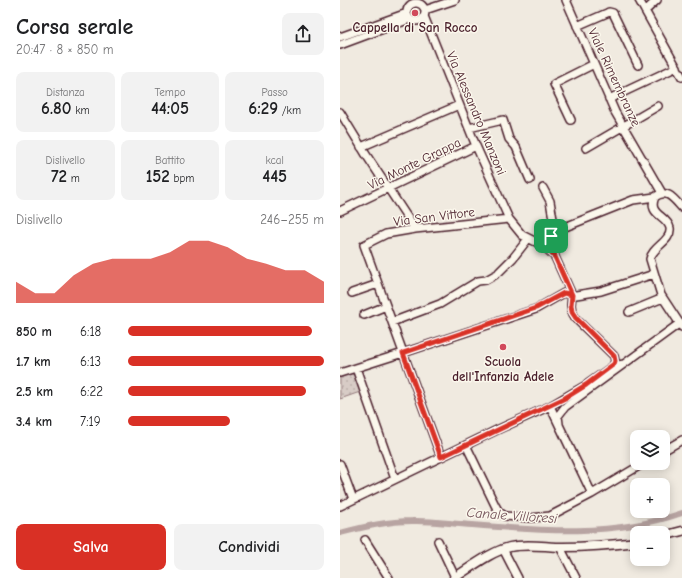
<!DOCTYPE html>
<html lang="it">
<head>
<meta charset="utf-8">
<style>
	:root { --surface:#fff; --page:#f2f2f2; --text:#202124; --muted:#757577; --accent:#d93025 }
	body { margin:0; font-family:"Comic Neue",sans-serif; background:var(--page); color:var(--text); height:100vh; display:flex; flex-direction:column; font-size:15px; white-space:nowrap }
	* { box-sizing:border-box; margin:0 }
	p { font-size:13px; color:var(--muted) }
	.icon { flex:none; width:22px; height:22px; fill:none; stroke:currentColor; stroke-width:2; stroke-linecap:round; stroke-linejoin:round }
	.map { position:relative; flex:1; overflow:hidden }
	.details { display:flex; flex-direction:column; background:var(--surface); width:340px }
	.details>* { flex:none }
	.tools { position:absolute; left:290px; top:430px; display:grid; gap:8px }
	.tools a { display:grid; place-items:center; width:40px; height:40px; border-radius:8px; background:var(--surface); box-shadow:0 2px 10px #0003; font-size:20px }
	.pin { position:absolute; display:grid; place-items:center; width:34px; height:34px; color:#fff; margin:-17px; border-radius:8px; box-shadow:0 2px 6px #0006 }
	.round { display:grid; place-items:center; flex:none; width:42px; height:42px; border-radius:8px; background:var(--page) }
	.head { display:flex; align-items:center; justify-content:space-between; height:68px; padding:0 16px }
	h1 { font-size:22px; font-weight:700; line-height:30px }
	.metrics { display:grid; grid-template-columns:repeat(3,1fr); gap:6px; height:68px; padding:4px 16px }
	.metrics div { display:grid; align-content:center; border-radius:8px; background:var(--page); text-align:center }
	.metrics b { font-size:17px; font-weight:700 }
	.metrics small { font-size:11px; font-weight:400 }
	.metrics p { font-size:11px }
	.chart { height:112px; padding:8px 16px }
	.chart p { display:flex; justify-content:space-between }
	.chart svg { width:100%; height:72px; margin-top:4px; fill:var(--accent); opacity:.7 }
	.button { display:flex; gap:8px; margin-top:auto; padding:8px 16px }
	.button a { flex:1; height:46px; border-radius:8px; background:var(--accent); color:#fff; font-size:16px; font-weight:700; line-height:46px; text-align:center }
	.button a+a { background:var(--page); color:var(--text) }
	ul { padding:0 16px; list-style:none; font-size:13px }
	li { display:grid; grid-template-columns:64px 48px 1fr; align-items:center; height:30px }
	li i { height:10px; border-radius:5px; background:var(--accent) }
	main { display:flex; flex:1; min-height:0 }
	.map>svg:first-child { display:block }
	.grass { fill:url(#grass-dots); stroke:#917678 }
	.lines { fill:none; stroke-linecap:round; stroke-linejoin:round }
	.canal { stroke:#b8a4a2; stroke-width:6 }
	.minor-casing { stroke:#4a1f2b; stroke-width:10 }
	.tertiary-casing { stroke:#4a1f2b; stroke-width:11 }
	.minor { stroke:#fbf7ec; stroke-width:7 }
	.tertiary { stroke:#fbf7ec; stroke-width:8 }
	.route-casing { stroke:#fff; stroke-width:8 }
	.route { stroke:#d93025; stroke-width:5 }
	.poi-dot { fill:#d1495b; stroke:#fbf7ec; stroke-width:1.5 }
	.labels { text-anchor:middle; stroke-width:3; stroke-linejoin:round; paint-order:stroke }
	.poi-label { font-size:13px; font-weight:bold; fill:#4a1f2b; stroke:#fbf7ec }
	.street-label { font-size:13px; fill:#4a1f2b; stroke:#fbf7ec }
	.water-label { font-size:14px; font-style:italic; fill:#704e55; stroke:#fbf7ec }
</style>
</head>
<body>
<main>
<section class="details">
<div class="head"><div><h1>Corsa serale</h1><p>20:47 · 8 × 850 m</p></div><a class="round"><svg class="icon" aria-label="share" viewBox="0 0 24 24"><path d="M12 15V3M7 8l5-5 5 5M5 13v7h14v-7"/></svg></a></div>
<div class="metrics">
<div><p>Distanza</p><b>6.80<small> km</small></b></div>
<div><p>Tempo</p><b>44:05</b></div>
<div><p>Passo</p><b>6:29<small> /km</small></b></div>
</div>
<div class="metrics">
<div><p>Dislivello</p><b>72<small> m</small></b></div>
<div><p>Battito</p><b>152<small> bpm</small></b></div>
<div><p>kcal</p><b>445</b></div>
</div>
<div class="chart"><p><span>Dislivello</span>246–255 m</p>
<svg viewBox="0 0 160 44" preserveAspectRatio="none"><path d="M0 44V31L10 38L20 38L30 27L40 20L50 17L60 17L70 17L80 13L90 6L100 6L110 10L120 17L130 20L140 24L150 24L160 31V44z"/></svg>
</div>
<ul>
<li><b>850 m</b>6:18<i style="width:94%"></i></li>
<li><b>1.7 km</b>6:13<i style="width:100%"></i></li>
<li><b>2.5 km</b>6:22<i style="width:91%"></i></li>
<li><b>3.4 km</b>7:19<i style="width:52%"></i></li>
</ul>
<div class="button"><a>Salva</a><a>Condividi</a></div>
</section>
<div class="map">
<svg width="342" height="578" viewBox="0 0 342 578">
	<defs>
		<pattern id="grass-dots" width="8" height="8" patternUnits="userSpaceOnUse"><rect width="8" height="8" fill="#d8ccc6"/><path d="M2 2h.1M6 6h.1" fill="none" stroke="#bbafaa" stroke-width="1.8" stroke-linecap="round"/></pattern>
	</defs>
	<rect width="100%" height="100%" fill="#f0eae0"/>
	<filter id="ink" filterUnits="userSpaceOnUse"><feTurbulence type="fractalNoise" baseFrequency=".025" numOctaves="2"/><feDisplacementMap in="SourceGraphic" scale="8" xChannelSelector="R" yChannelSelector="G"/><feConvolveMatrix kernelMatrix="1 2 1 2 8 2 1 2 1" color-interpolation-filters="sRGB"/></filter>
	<g filter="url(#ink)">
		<path class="grass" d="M13 372 20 392 0 399V376Z"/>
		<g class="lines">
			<path class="canal" d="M0 533C24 527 47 521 72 521 91 520 112 524 132 525 203 531 273 537 342 513"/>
			<g class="minor-casing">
				<path id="minor" d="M226 0 275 112 322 193
					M299 0 342 77
					M67 12a9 9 0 1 1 18 0a9 9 0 1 1-18 0Z
					M85 10 115 0
					M305 11 317 0
					M84 16 136 146 169 219 182 235 196 242H200L208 239 215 231
					M237 26 267 13 269 12 273 13 298 65
					M0 37 67 13
					M0 45 70 19
					M269 99 337 67
					M0 112 25 153 75 229
					M231 120 214 84 254 64
					M129 128 163 120 169 139 176 147 190 180
					M21 147 119 105
					M246 148 318 106
					M203 188 210 201 215 231
					M342 208C334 199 327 188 315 197 307 215 327 215 330 228 332 241 312 247 310 259L321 295 342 327
					M0 211 136 146
					M215 231 293 200 315 197
					M211 236 215 257
					M200 242 215 257 232 295 231 305 232 312 236 319 274 356 275 361 273 366 274 369
					M159 272 173 258 188 239
					M12 293 38 284
					M289 312 323 298
					M24 315 46 306
					M52 322 100 304 138 281 146 280 155 275
					M16 368 55 479
					M0 373 63 353 196 309 224 293 236 295 261 291 314 274
					M210 406 252 494
					M219 424 218 416 225 407 340 323
					M126 445 155 505 159 512 165 516 191 518 210 516 252 494 304 463
					M323 451 342 440
					M101 457 24 245 46 234 75 229 169 219
					M0 464 13 499
					M0 506 159 429 210 406 246 385 273 366 284 364
					M25 540 49 578
					M98 541 115 577
					M220 547 236 578
					M163 549 178 578"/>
			</g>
			<g class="tertiary-casing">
				<path id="tertiary" d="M323 536 342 531
					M114 578C130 568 152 551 170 547 187 543 206 547 223 547 248 547 272 545 297 542"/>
			</g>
			<use href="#minor" class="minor"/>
			<use href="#tertiary" class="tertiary"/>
		</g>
	</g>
	<g class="lines" filter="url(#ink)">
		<g class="route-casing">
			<path id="route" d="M211 236 215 257 232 295 224 293 196 308 63 353 101 457 225 398 246 385 274 364 275 361 274 356 236 318 232 312 231 305 232 295 215 257 200 242 208 240 211 236"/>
		</g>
		<use href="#route" class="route"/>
	</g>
	<g class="poi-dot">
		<circle cx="75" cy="13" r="4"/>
		<circle cx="163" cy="347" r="4"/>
	</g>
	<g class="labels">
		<g class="poi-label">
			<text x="75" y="32">Cappella di San Rocco</text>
			<text x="163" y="366">Scuola<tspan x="163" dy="15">dell'Infanzia Adele</tspan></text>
		</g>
		<g class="street-label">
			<text transform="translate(275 77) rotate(65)" y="5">Viale Rimembranze</text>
			<text transform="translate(137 113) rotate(67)" y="5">Via Alessandro Manzoni</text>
			<text transform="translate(74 163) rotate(-26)" y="5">Via Monte Grappa</text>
			<text transform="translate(94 216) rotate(-7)" y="5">Via San Vittore</text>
		</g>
		<g class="water-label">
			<text transform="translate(172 515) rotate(4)" y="5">Canale Villoresi</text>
		</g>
	</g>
</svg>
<div class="tools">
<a><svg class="icon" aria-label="layers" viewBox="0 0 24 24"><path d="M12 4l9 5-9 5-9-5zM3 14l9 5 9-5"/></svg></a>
<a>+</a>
<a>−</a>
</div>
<div class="pin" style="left:211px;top:236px;background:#1e9e55"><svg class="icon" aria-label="arrive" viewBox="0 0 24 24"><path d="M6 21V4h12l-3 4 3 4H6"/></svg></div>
</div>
</main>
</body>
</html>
